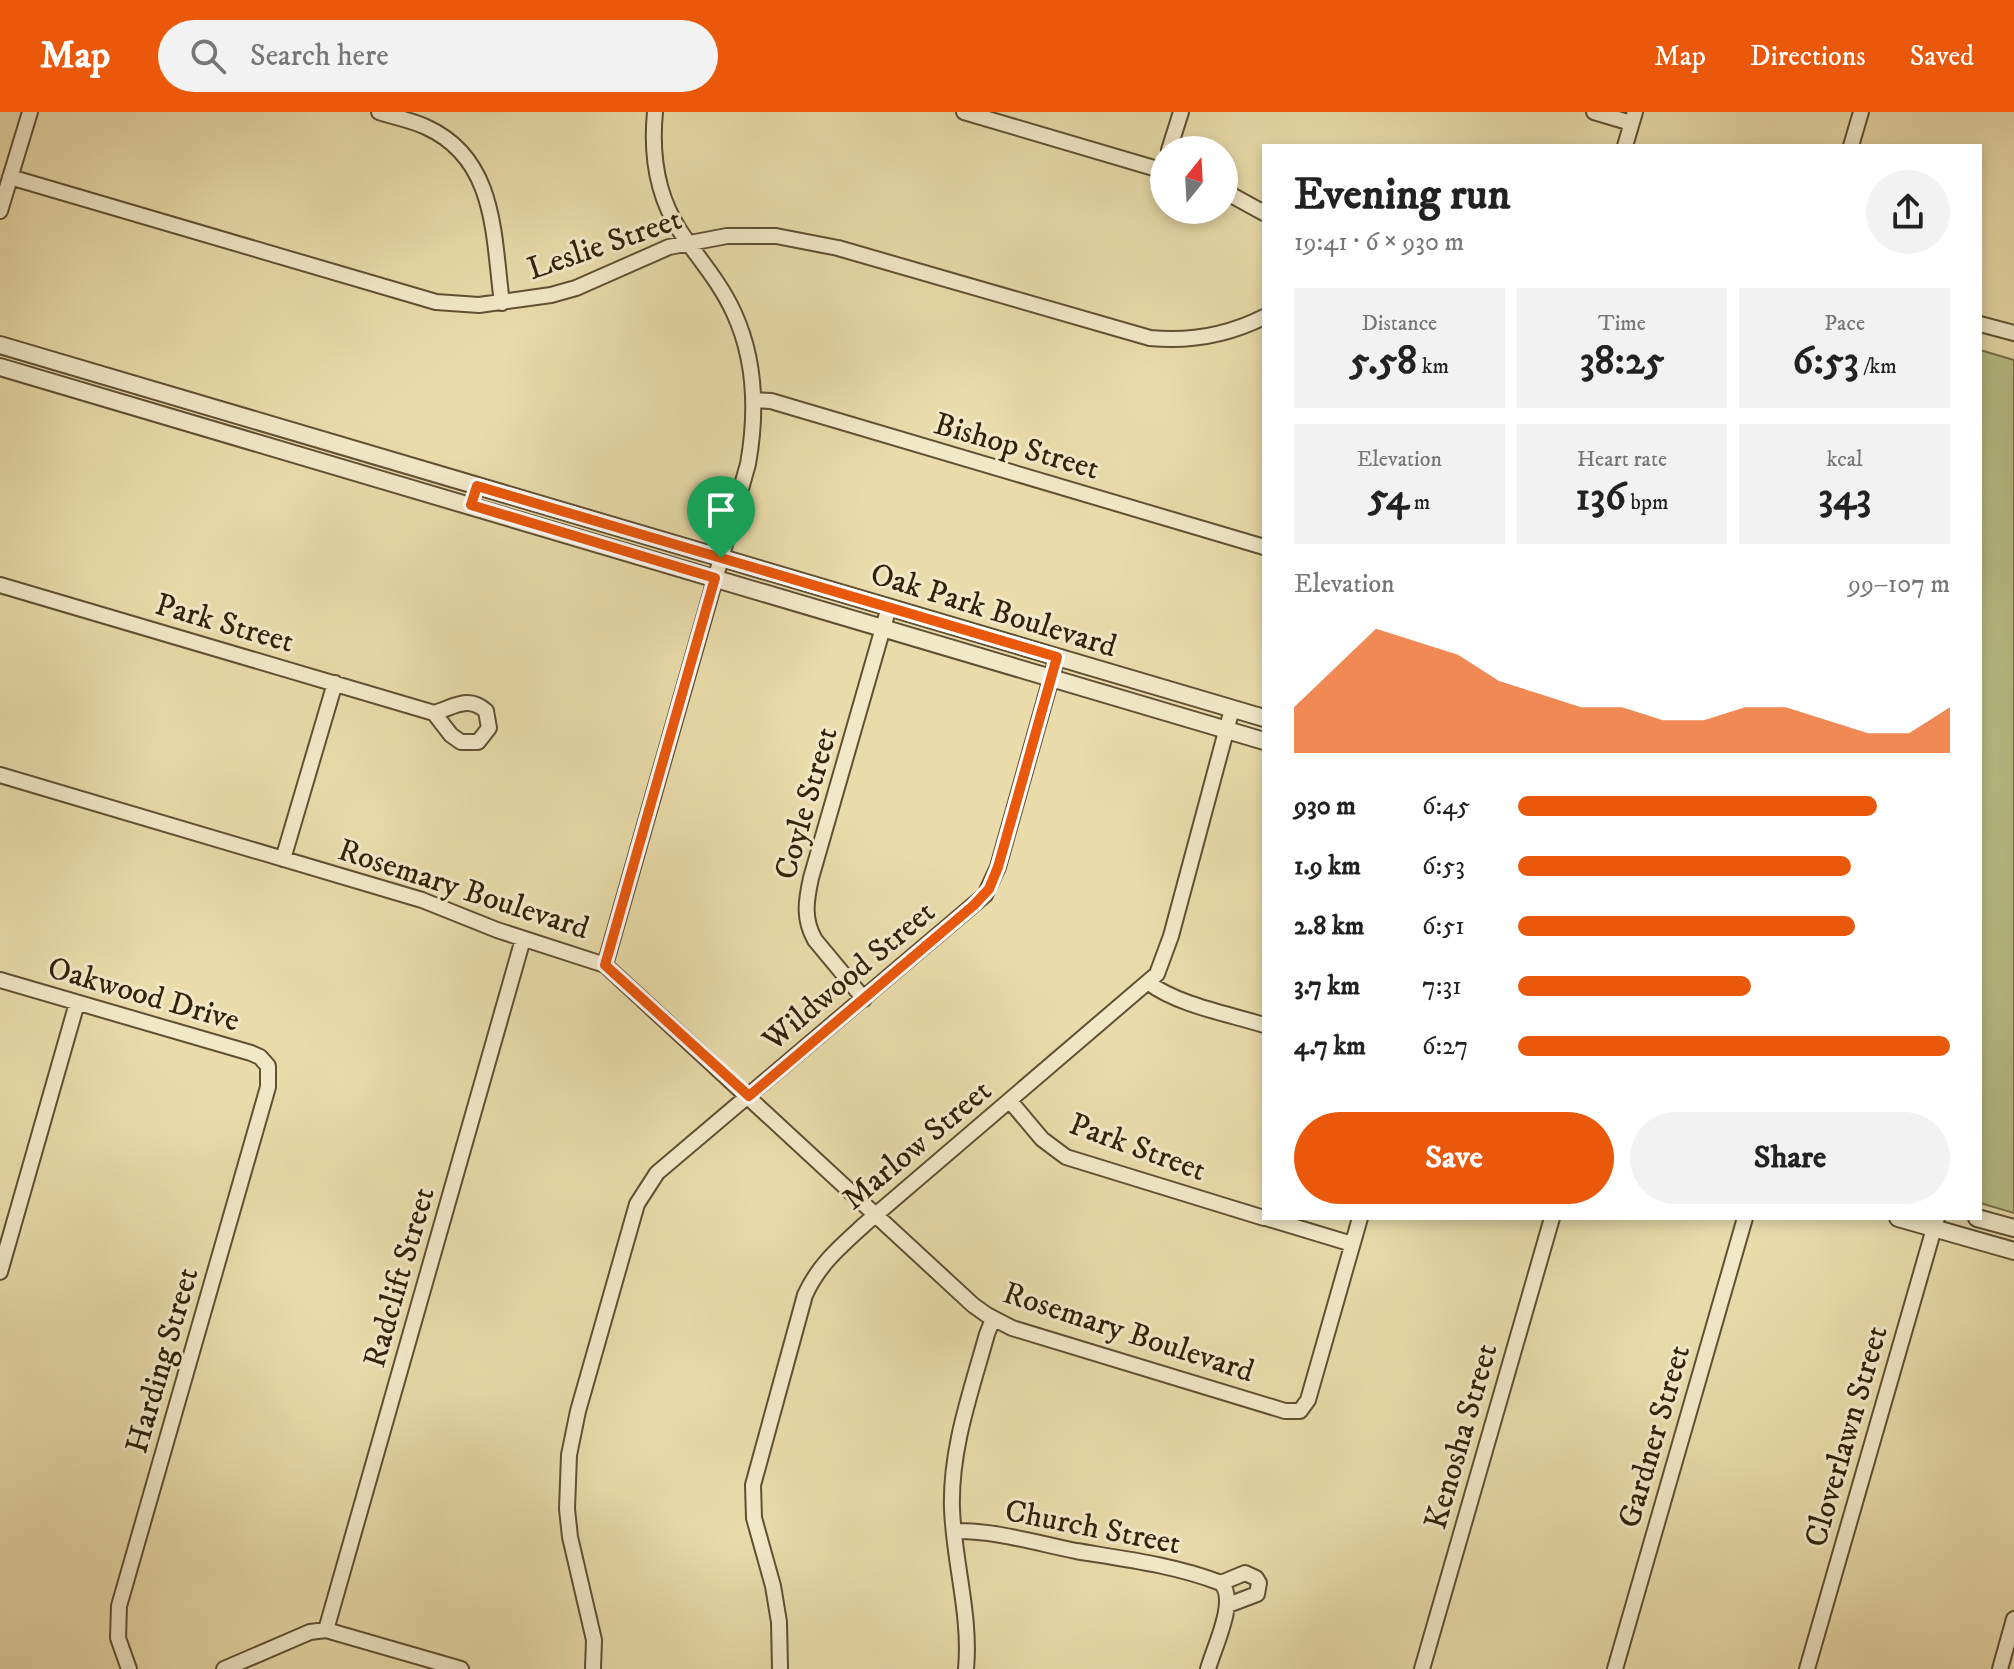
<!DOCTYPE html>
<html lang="en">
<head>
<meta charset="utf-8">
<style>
	:root { --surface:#fff; --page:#f2f2f2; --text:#222; --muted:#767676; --accent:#ea580c }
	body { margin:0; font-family:"IM FELL DW Pica",serif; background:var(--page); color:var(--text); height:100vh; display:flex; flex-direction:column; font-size:30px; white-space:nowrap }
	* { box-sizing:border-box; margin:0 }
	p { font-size:26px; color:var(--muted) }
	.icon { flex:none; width:44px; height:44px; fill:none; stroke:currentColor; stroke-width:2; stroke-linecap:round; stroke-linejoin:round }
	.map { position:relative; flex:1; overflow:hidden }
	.side { position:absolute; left:1262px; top:32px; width:720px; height:1076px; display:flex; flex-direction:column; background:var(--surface); border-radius:0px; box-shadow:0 4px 12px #0003 }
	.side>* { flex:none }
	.needle { width:52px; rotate:18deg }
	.buttons { position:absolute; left:1150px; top:24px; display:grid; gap:16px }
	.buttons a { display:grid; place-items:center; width:88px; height:88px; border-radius:50%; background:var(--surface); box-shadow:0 4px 12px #0003; font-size:40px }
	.pin { position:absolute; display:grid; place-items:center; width:68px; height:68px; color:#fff; margin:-82px -34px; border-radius:50% 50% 50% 0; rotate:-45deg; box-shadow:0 0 8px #0007 }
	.pin .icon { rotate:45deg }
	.round { display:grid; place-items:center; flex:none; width:84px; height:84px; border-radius:42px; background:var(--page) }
	.head { display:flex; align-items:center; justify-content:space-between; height:136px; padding:0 32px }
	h1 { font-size:44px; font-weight:700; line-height:60px }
	.metrics { display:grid; grid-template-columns:repeat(3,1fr); gap:12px; height:136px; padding:8px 32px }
	.metrics div { display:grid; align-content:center; border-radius:0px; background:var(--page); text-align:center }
	.metrics b { font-size:40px; font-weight:700 }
	.metrics small { font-size:22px; font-weight:400 }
	.metrics p { font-size:22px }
	.chart { height:224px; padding:16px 32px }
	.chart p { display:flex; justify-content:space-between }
	.chart svg { width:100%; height:144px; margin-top:8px; fill:var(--accent); opacity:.7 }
	.cta { display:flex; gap:16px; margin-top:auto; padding:16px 32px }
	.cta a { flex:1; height:92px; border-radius:48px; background:var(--accent); color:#fff; font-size:32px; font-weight:700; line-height:92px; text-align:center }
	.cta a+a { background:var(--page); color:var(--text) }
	ul { padding:0 32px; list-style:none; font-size:26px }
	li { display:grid; grid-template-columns:128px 96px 1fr; align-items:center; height:60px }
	li i { height:20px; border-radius:10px; background:var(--accent) }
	header { display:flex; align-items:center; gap:48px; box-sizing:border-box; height:112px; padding:0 40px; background:var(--accent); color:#fff }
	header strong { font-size:38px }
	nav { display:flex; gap:44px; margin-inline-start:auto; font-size:28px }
	.search { width:560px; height:72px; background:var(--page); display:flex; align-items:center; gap:20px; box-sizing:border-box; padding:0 28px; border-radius:44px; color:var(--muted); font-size:30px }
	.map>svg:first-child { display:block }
	.green { fill:#b8c087; stroke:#767149; stroke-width:2 }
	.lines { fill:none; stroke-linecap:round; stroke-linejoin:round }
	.minor-casing { stroke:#605033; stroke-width:18 }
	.tertiary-casing { stroke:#605033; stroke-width:20 }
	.minor { stroke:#f1e8c8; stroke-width:14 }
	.tertiary { stroke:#f1e8c8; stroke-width:16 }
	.route-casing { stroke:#fff; stroke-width:16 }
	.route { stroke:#ea580c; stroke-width:10 }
	.labels { text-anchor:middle; stroke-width:6; stroke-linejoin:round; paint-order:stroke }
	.street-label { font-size:32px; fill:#33220b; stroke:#f1e8c8 }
</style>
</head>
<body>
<header>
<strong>Map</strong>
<div class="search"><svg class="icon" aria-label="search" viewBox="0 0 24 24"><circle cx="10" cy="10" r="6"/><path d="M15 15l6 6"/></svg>Search here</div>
<nav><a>Map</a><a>Directions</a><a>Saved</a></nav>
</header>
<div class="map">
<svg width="2014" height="1557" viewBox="0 0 2014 1557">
	<rect width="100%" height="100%" fill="#e9dcaa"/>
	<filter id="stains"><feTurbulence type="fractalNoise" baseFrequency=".0025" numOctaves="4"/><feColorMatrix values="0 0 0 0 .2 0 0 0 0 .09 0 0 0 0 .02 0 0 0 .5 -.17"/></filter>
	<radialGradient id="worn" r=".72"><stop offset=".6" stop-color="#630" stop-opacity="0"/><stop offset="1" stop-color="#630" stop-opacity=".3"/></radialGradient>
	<path class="green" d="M1980 238 2014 248V1101L1980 1091Z"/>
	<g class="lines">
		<g class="minor-casing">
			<path id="minor" d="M379 0C394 5 411 8 426 15 497 47 493 124 502 191
				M964 0 1164 59
				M1594 0 1631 11
				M1625 34 1635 0
				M1851 34 1861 0
				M1169 38 1181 0
				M10 65 436 190 479 193 551 183 576 176 669 135 727 124H776L838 136 1150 226C1191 230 1228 223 1264 205
				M1224 79 1264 101
				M0 99 30 0
				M1980 212 2014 221
				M754 288 771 289 1264 435
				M0 473 434 601 451 623 461 630H478L489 616 486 599C468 583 454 595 434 601
				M0 663 422 788 497 818 605 853 973 1193 987 1203 1012 1216 1285 1299H1300L1308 1288 1360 1106
				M283 747 335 571
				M605 853 748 352C757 301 756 249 734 201 720 170 698 146 680 119 657 84 651 41 655 0
				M0 868 251 941 260 945 268 954V975L119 1494 118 1526 129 1557
				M1149 871C1178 893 1229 902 1264 913
				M864 887 815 828C803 807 806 789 811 766L889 495
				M1010 989 1042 1027 1066 1045 1264 1106
				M1266 1106 1352 1132
				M0 1160 77 891
				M954 1419C994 1418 1036 1431 1076 1439 1125 1447 1174 1453 1221 1471 1238 1488 1214 1535 1208 1557
				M1221 1471 1245 1461 1256 1466 1259 1471 1257 1482 1228 1493
				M326 1518 523 827
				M224 1557 310 1520 326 1518 461 1557
				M593 1557 594 1528 570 1425 567 1397 569 1343 578 1299 637 1092 657 1061 985 783 998 755 1057 545
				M780 1557 779 1510 773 1474 754 1406 753 1373 805 1183C819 1152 841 1134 865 1112L1157 862 1171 824 1232 597
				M966 1557C971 1503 954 1451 952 1397 950 1337 971 1280 987 1222L993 1207
				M1422 1557 1552 1106
				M1615 1557 1745 1106
				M1807 1557 1937 1106
				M2000 1557 2014 1507"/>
		</g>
		<g class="tertiary-casing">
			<path id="tertiary" d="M0 233 1264 606
				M0 255 1264 629
				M1898 1106 2014 1139
				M1977 1106 2014 1116"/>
		</g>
		<use href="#minor" class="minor"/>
		<use href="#tertiary" class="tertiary"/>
	</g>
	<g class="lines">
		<g class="route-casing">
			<path id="route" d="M477 374 1057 545 998 755 989 777 974 793 749 984 605 853 715 466 471 393Z"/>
		</g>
		<use href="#route" class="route"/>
	</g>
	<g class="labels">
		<g class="street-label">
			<text transform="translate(604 131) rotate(-19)" y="11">Leslie Street</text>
			<text transform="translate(1017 333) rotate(16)" y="11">Bishop Street</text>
			<text transform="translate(994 497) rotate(17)" y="11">Oak Park Boulevard</text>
			<text transform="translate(225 510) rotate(16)" y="11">Park Street</text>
			<text transform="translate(805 691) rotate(-74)" y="11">Coyle Street</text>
			<text transform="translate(464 776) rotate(18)" y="11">Rosemary Boulevard</text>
			<text transform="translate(848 863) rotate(-40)" y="11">Wildwood Street</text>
			<text transform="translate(144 881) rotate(16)" y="11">Oakwood Drive</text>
			<text transform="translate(916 1032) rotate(-40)" y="11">Marlow Street</text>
			<text transform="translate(1138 1034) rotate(20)" y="11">Park Street</text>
			<text transform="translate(398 1165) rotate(-74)" y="11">Radclift Street</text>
			<text transform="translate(1129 1219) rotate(18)" y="11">Rosemary Boulevard</text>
			<text transform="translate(161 1248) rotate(-74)" y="11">Harding Street</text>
			<text transform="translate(1460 1324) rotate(-74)" y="11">Kenosha Street</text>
			<text transform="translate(1653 1324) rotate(-74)" y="11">Gardner Street</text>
			<text transform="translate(1845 1324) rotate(-74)" y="11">Cloverlawn Street</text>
			<text transform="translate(1093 1414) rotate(11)" y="11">Church Street</text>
		</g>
	</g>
	<rect width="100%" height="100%" filter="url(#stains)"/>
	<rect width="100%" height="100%" fill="url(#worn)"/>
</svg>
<div class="buttons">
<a><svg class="needle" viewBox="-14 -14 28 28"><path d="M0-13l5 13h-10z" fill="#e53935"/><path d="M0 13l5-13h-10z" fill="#767676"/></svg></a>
</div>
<div class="pin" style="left:721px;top:446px;background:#1e9e55"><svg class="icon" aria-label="arrive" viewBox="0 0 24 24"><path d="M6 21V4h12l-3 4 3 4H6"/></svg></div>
<section class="side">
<div class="head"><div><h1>Evening run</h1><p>19:41 · 6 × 930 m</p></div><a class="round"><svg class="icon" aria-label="share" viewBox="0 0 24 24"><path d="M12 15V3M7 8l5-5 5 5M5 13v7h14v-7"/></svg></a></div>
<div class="metrics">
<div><p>Distance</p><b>5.58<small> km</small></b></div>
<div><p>Time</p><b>38:25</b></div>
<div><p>Pace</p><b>6:53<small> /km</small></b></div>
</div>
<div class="metrics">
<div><p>Elevation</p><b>54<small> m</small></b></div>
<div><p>Heart rate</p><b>136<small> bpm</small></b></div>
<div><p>kcal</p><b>343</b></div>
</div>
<div class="chart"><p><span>Elevation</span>99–107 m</p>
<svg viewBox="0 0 160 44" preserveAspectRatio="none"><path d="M0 44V30L10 18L20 6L30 10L40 14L50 22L60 26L70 30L80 30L90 34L100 34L110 30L120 30L130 34L140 38L150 38L160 30V44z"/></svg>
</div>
<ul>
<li><b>930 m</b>6:45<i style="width:83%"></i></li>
<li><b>1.9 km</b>6:53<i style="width:77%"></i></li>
<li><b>2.8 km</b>6:51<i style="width:78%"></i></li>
<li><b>3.7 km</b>7:31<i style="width:54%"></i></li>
<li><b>4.7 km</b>6:27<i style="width:100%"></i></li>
</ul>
<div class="cta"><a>Save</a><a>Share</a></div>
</section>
</div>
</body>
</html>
